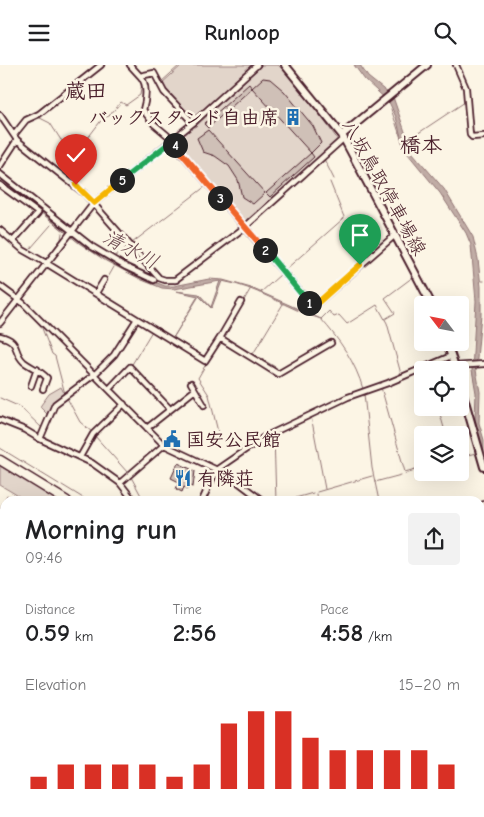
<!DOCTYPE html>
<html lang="en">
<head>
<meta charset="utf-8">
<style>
	:root { --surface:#fff; --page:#f2f2f2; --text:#202124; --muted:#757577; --accent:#d93025 }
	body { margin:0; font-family:"Comic Neue","Klee One",sans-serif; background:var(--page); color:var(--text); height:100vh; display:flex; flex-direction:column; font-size:19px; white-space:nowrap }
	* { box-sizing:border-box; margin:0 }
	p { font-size:16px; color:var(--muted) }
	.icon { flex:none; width:28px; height:28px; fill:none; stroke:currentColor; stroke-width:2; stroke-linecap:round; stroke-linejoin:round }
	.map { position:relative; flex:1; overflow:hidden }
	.drawer { position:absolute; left:0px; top:431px; width:485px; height:321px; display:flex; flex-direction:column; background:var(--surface); border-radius:15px 15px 0 0; box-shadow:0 5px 20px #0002 }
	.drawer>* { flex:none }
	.needle { width:32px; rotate:302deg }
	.tools { position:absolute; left:414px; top:231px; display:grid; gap:10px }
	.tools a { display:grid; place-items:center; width:55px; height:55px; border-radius:5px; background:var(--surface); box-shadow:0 5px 20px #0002; font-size:25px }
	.pin { position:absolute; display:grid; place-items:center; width:42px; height:42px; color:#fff; margin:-51px -21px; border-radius:50% 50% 50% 0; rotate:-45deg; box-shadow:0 0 5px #0007 }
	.pin .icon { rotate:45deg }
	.km { position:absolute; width:25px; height:25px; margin:-12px; border-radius:50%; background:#222; color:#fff; font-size:14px; line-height:25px; text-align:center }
	.round { display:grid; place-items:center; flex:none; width:52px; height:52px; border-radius:5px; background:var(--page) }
	.summary { display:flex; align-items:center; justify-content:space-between; height:85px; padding:0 25px }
	h1 { font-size:28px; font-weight:700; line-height:38px }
	.metrics { display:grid; grid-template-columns:repeat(3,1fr); gap:8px; height:85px; padding:5px 25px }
	.metrics div { display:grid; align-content:center }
	.metrics b { font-size:25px; font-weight:700 }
	.metrics small { font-size:14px; font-weight:400 }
	.metrics p { font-size:14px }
	.chart { height:140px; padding:10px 25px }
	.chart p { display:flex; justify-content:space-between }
	.chart svg { width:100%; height:90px; margin-top:5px; stroke:var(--accent); stroke-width:6 }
	header { display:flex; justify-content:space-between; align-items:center; height:65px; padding:0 25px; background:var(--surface); font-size:22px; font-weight:700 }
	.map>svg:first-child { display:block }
	.green { fill:#e2d5ca; stroke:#967a7a }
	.water { fill:#c0aca5; stroke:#917474 }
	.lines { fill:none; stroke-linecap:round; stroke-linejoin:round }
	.stream { stroke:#917474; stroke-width:1 }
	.building { fill:#cfc0b7; stroke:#4a1f2b }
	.street-casing { stroke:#4a1f2b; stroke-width:8 }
	.secondary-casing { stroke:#4a1f2b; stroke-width:10 }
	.highway-casing { stroke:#4a1f2b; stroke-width:11 }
	.street { stroke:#fcf5e5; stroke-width:4.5 }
	.secondary { stroke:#fcf5e5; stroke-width:6 }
	.highway { stroke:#fcf5e5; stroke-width:8 }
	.split-1-casing { stroke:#fff; stroke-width:10 }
	.split-2-casing { stroke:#fff; stroke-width:10 }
	.split-3-casing { stroke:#fff; stroke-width:10 }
	.split-4-casing { stroke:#fff; stroke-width:10 }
	.split-5-casing { stroke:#fff; stroke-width:10 }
	.split-6-casing { stroke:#fff; stroke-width:10 }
	.split-1 { stroke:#f5b400; stroke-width:6 }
	.split-2 { stroke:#22a559; stroke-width:6 }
	.split-3 { stroke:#f0652b; stroke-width:6 }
	.split-4 { stroke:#f0652b; stroke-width:6 }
	.split-5 { stroke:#22a559; stroke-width:6 }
	.split-6 { stroke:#f5b400; stroke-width:6 }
	.labels { text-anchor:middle; stroke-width:5; stroke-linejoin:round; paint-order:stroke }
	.poi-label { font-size:19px; font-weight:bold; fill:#4a1f2b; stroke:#fcf5e5; text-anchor:start }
	.street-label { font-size:19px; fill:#4a1f2b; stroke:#fcf5e5 }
	.water-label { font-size:20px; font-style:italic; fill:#6d4950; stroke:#fcf5e5 }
	.quarter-label { font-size:21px; font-weight:bold; fill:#4a1f2b; stroke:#fcf5e5 }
</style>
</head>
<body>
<header><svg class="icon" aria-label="menu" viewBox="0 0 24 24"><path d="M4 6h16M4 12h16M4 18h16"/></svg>Runloop<svg class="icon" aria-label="search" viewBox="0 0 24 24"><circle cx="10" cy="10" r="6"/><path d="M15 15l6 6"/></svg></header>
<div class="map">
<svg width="484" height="752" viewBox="0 0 484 752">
	<rect width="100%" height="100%" fill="#fcf5e5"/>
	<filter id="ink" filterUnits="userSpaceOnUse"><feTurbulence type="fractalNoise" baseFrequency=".02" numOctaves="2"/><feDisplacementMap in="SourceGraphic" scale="10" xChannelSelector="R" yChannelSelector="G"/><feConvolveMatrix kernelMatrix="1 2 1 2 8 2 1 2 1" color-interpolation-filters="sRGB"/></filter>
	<g filter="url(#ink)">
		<path class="green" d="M182 0H251L194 54 161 19Z
			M262 0H278L297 18 338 75 246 158H244L176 76 197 60Z
			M61 322 65 330 48 350 40 342 41 340 49 329Z
			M0 401 59 436H27L0 420Z
			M0 670 5 672V722L0 720Z"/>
		<path class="water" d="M354 0H360L368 12 393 32 412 87 444 124 473 172 478 194 481 222V249L476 305 480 327 479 358 484 375V390L475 354 476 328 472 305 476 236 471 180 466 168 440 128 408 89 403 80 396 52 389 37 365 15Z
			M0 110 83 177 147 214 165 221H174L209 214 223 215 251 223 321 254C287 244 258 222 222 216L212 242 211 243 199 231 173 273 198 231 176 226 199 229 211 242 220 216 174 224 162 223 142 215 106 196 79 178 0 115Z
			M0 551 5 554V607L0 608Z
			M204 748H278L282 752H208Z"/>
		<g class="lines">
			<path class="stream" d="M141 8 156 5 158 12
				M160 18 180 0
				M391 44 405 85
				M29 51 35 48
				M38 52 50 58 61 75 87 89H92L93 79 87 74 103 53 109 51 121 37 126 40 140 30 142 18
				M15 65 23 55
				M405 77 465 37
				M324 94 334 114
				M330 117 344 152
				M98 138 121 120
				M0 168 22 188
				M132 178 206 121
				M55 182 61 174 62 168
				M31 183 51 160
				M114 192 128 181
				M285 205 344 153
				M179 215 183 212
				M106 216 114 202
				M482 216H484
				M260 228 281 209
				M329 231 340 221
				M98 233 115 243
				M243 237 251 223
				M307 250 315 243
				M385 254 395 248 385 233 413 212 395 178 392 176
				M138 257 186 287
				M40 258 52 289 55 291 65 329
				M174 273 205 292
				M232 277 276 304
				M203 297 206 299 198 313 209 330 218 367
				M131 301 152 266
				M277 303 253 289 283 239
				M381 322 405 407 422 402
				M363 324C356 298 339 274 321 254L329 246 334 252 339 250 347 259 377 240 387 258 401 309 386 316
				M364 329 372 403 379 436
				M0 333 18 341
				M67 333 80 357 92 367
				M20 342 42 363
				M320 342 362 325
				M438 342 446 370
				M311 351 325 424
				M94 370 128 408
				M274 370 276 436
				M0 383 59 419
				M460 392 476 388
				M222 404 247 386
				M405 409 422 404
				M131 412 144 436
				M375 417 401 410
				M62 420 88 436
				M317 427 372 411
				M316 429 317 436
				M208 431 218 409
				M205 436V435
				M285 436 313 428
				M0 444 7 430
				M480 501 484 500
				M480 539 483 548
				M480 564 484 562"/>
		</g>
		<path class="building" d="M263 13 270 14 284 26 313 61 321 78 311 88 252 23Z
			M249 19 252 23 208 63 204 59Z
			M208 65 265 128 253 139 242 132 238 115 229 101 215 91 203 87 197 73Z
			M311 88 314 92 270 132 266 128Z
			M178 398 195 406 193 422 189 420 188 424 184 422 182 427 176 424 179 417 171 413Z"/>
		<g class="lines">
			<g class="street-casing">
				<path id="street" d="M130 0 140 11 154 8 164 27 193 58
					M456 0 466 23 470 70 472 72 484 71
					M140 11C148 19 146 35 143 45L154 59 173 75
					M0 50 17 75 0 101
					M14 70 26 55 39 49 101 0
					M17 75 85 129 159 213 165 215H176
					M171 76 313 242 394 171
					M0 109 91 181 126 202 154 215
					M0 120 38 148 13 176
					M0 165 23 185 46 198 205 296 220 273 278 309 331 278
					M175 215 245 162 343 74
					M0 221 23 238 164 380 230 411 263 436
					M96 228 104 215
					M0 258 94 138 193 58 257 0
					M0 271C21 276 12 286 24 297 32 303 40 305 47 313L43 324
					M220 273 241 237
					M455 301 484 299
					M191 318 204 340
					M31 321 37 304
					M109 324 130 302 170 344
					M0 355 25 365 40 374 92 398 120 418 134 436
					M147 363 195 325
					M40 374 55 339 95 309 114 290 137 254
					M80 392 93 369 124 339
					M120 418 164 380
					M202 436 216 405 264 372 348 332 388 318 451 291
					M480 441 484 439
					M480 648 484 653
					M480 721 484 724
					M403 748 406 752
					M453 748 459 752"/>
			</g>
			<g class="secondary-casing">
				<path id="secondary" d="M285 0 342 70 432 240
					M342 70 427 0
					M447 278 456 305
					M460 319 484 402
					M480 558 484 557
					M480 703 484 698
					M480 711 484 715"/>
			</g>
			<g class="highway-casing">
				<path id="highway" d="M0 395 67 436
					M480 747 484 751"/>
			</g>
			<use href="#street" class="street"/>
			<use href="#secondary" class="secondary"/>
			<use href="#highway" class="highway"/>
		</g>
	</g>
	<g class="lines" filter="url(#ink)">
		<g class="split-1-casing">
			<path id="split-1" d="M309 238 313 242 360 200"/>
		</g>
		<g class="split-2-casing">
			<path id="split-2" d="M265 185 309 238"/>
		</g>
		<g class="split-3-casing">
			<path id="split-3" d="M220 133 265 185"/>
		</g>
		<g class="split-4-casing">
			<path id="split-4" d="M175 80 220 133"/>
		</g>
		<g class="split-5-casing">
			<path id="split-5" d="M122 115 172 76 175 80"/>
		</g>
		<g class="split-6-casing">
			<path id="split-6" d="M76 120 94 138 122 115"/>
		</g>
		<use href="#split-1" class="split-1"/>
		<use href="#split-2" class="split-2"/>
		<use href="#split-3" class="split-3"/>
		<use href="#split-4" class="split-4"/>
		<use href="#split-5" class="split-5"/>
		<use href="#split-6" class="split-6"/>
	</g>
	<defs>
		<g id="building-bare" transform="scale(1.35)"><path d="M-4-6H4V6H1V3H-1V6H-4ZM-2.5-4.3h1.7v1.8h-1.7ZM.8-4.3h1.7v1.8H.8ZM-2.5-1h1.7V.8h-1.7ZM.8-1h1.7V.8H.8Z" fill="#1f6fb2" stroke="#fcf5e5" stroke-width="2.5" paint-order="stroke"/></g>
		<g id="civic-bare" transform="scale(1.35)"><path d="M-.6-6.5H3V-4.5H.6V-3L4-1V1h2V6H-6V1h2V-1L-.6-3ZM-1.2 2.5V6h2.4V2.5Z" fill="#1f6fb2" stroke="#fcf5e5" stroke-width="2.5" paint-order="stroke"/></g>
		<g id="restaurant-bare" transform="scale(1.35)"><path d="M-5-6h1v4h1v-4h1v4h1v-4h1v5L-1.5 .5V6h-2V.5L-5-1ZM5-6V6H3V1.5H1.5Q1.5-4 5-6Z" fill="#1f6fb2" stroke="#fcf5e5" stroke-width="2.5" paint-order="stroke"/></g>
	</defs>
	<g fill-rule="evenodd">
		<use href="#building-bare" x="293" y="52"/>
		<use href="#civic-bare" x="172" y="374"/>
		<use href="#restaurant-bare" x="183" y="413"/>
	</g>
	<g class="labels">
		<g class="poi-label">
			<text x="279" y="59" text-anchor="end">バックスタンド自由席</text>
			<text x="186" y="381">国安公民館</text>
			<text x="197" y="420">有隣荘</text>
		</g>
		<g class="street-label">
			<text transform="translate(385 122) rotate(61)" y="7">八坂鳥取停車場線</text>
		</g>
		<g class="water-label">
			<text transform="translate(131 184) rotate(28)" y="7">清水川</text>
		</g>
		<g class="quarter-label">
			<text x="86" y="33">蔵田</text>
			<text x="421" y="87">橋本</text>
		</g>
	</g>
</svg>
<div class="tools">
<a><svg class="needle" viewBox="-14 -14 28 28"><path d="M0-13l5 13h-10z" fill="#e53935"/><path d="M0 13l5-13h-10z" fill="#757577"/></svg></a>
<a><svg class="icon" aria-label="locate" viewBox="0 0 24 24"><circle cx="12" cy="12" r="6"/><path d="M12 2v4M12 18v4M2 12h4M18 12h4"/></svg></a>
<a><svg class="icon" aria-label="layers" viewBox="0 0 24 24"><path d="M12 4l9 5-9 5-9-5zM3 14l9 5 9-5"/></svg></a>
</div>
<div class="pin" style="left:360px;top:200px;background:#1e9e55"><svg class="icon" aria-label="arrive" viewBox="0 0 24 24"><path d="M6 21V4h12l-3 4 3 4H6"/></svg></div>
<div class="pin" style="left:76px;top:120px;background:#d93025"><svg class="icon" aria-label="check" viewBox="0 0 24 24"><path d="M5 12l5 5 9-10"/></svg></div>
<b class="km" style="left:309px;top:238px">1</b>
<b class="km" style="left:265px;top:185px">2</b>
<b class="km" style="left:220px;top:133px">3</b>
<b class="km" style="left:175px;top:80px">4</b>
<b class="km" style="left:122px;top:115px">5</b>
<section class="drawer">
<div class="summary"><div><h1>Morning run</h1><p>09:46</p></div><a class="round"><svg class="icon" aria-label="share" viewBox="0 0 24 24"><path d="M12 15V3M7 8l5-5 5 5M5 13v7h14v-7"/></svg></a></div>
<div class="metrics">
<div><p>Distance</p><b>0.59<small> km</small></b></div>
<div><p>Time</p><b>2:56</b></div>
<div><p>Pace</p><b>4:58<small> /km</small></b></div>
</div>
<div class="chart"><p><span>Elevation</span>15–20 m</p>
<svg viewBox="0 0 160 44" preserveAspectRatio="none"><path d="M5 44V38M15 44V32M25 44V32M35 44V32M45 44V32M55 44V38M65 44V32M75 44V12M85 44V6M95 44V6M105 44V19M115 44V25M125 44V25M135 44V25M145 44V25M155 44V32"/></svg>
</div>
</section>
</div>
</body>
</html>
